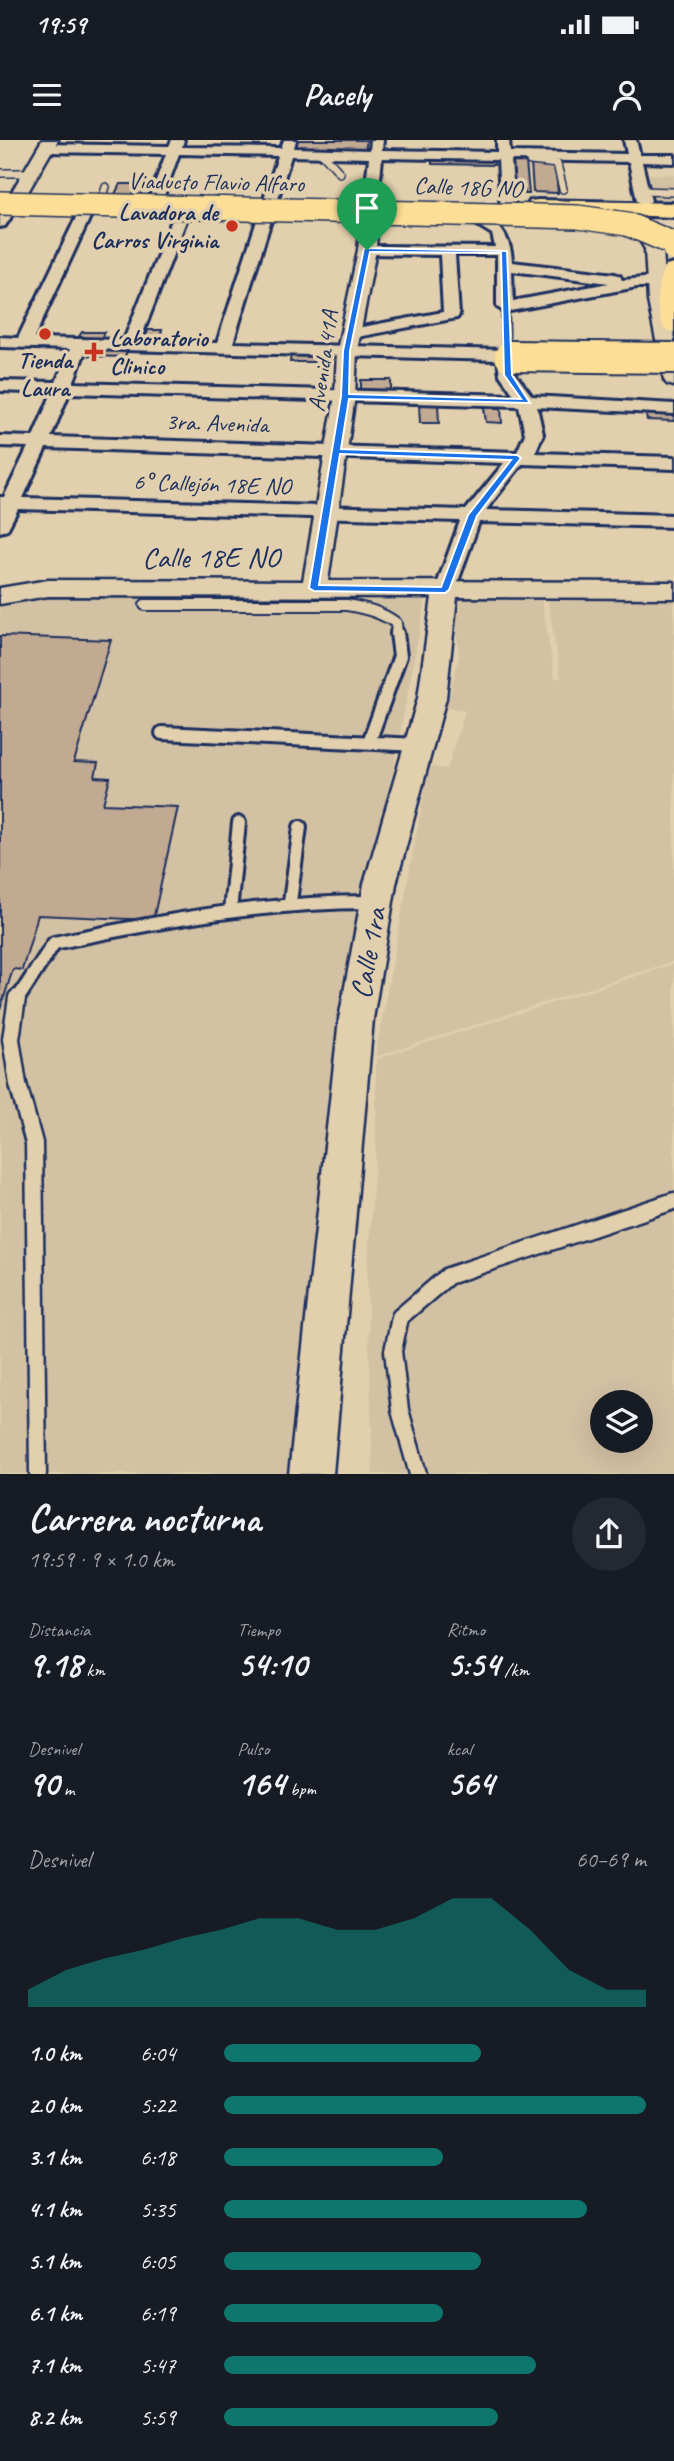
<!DOCTYPE html>
<html lang="es">
<head>
<meta charset="utf-8">
<style>
	:root { --surface:#171b24; --page:#242831; --text:#f1f3f6; --muted:#9ea1a6; --accent:#0f766e }
	body { margin:0; font-family:Caveat,sans-serif; background:var(--page); color:var(--text); height:100vh; display:flex; flex-direction:column; font-size:26px; white-space:nowrap }
	* { box-sizing:border-box; margin:0 }
	p { font-size:23px; color:var(--muted) }
	.icon { flex:none; width:38px; height:38px; fill:none; stroke:currentColor; stroke-width:2; stroke-linecap:round; stroke-linejoin:round }
	.map { position:relative; height:1334px; overflow:hidden }
	.details { display:flex; flex-direction:column; background:var(--surface); flex:1 }
	.details>* { flex:none }
	.tools { position:absolute; left:590px; top:1250px; display:grid; gap:14px }
	.tools a { display:grid; place-items:center; width:63px; height:63px; border-radius:50%; background:var(--surface); box-shadow:0 7px 28px #0002; font-size:35px }
	.pin { position:absolute; display:grid; place-items:center; width:60px; height:60px; color:#fff; margin:-72px -30px; border-radius:50% 50% 50% 0; rotate:-45deg; box-shadow:0 0 7px #0007 }
	.pin .icon { rotate:45deg }
	.round { display:grid; place-items:center; flex:none; width:74px; height:74px; border-radius:37px; background:var(--page) }
	.head { display:flex; align-items:center; justify-content:space-between; height:119px; padding:0 28px }
	h1 { font-size:38px; font-weight:800; line-height:52px }
	.figures { display:grid; grid-template-columns:repeat(3,1fr); gap:10px; height:119px; padding:7px 28px }
	.figures div { display:grid; align-content:center }
	.figures b { font-size:35px; font-weight:800 }
	.figures small { font-size:19px; font-weight:400 }
	.figures p { font-size:19px }
	.chart { height:196px; padding:14px 28px }
	.chart p { display:flex; justify-content:space-between }
	.chart svg { width:100%; height:126px; margin-top:7px; fill:var(--accent); opacity:.7 }
	ul { padding:0 28px; list-style:none; font-size:23px }
	li { display:grid; grid-template-columns:112px 84px 1fr; align-items:center; height:52px }
	li i { height:18px; border-radius:9px; background:var(--accent) }
	.status { display:flex; justify-content:space-between; align-items:center; height:49px; padding:0 35px; background:var(--surface); direction:ltr }
	.status svg { height:19px; fill:currentColor }
	header { display:flex; justify-content:space-between; align-items:center; height:91px; padding:0 28px; background:var(--surface); font-size:32px; font-weight:800 }
	.map>svg:first-child { display:block }
	.built { fill:#d3c1a4; fill-rule:evenodd }
	.building { fill:#c1a992; stroke:#1b2f5e; stroke-width:2 }
	.lines { fill:none; stroke-linecap:round; stroke-linejoin:round }
	.service-far3-casing { stroke:#1b2f5e; stroke-width:10 }
	.service-far2-casing { stroke:#1b2f5e; stroke-width:14 }
	.service-far1-casing { stroke:#1b2f5e; stroke-width:18 }
	.service-casing { stroke:#1b2f5e; stroke-width:21 }
	.minor-casing { stroke:#1b2f5e; stroke-width:6 }
	.tertiary-casing { stroke:#1b2f5e; stroke-width:5 }
	.primary-casing { stroke:#1b2f5e; stroke-width:6 }
	.service-far3 { stroke:#e1cfad; stroke-width:7 }
	.service-far2 { stroke:#e1cfad; stroke-width:10 }
	.service-far1 { stroke:#e1cfad; stroke-width:12 }
	.service { stroke:#e1cfad; stroke-width:16 }
	.minor { fill:#e1cfad; fill-rule:evenodd }
	.tertiary { fill:#e1cfad; fill-rule:evenodd }
	.primary { fill:#fdde96; fill-rule:evenodd }
	.primary-bridge-far1-casing { stroke:#1b2f5e; stroke-width:26; stroke-linecap:butt }
	.primary-bridge-casing { stroke:#1b2f5e; stroke-width:34; stroke-linecap:butt }
	.primary-bridge-far1 { stroke:#fdde96; stroke-width:23 }
	.primary-bridge { stroke:#fdde96; stroke-width:30 }
	.route { fill:#1a73e8; stroke:#fff; stroke-width:2; fill-rule:evenodd }
	.poi-dot { fill:#c8321e; stroke:#e1cfad; stroke-width:2.5 }
	.labels { text-anchor:middle; stroke-width:7; stroke-linejoin:round; paint-order:stroke }
	.far-street-label { font-size:24px; fill:#1b2f5e; stroke:#e1cfad }
	.far-poi-label { font-size:24px; font-weight:bold; fill:#1b2f5e; stroke:#e1cfad; text-anchor:end }
	.street-label { font-size:30px; fill:#1b2f5e; stroke:#e1cfad }
</style>
</head>
<body>
<div class="status"><b>19:59</b><svg viewBox="0 0 49 12"><path d="M0 12V9h3v3zM5 12V6h3v6zM10 12V3h3v9zM15 12V0h3v12zM26 1h20v11H26zM47 4h2v5h-2z"/></svg></div>
<header><svg class="icon" aria-label="menu" viewBox="0 0 24 24"><path d="M4 6h16M4 12h16M4 18h16"/></svg>Pacely<svg class="icon" aria-label="person" viewBox="0 0 24 24"><circle cx="12" cy="8" r="4"/><path d="M4 21q1-7 8-7t8 7"/></svg></header>
<div class="map">
<svg width="674" height="1334" viewBox="0 0 674 1334">
	<rect width="100%" height="100%" fill="#e1cfad"/>
	<filter id="ink" filterUnits="userSpaceOnUse"><feTurbulence type="fractalNoise" baseFrequency=".0143" numOctaves="2"/><feDisplacementMap in="SourceGraphic" scale="14" xChannelSelector="R" yChannelSelector="G"/><feConvolveMatrix kernelMatrix="1 2 1 2 8 2 1 2 1" color-interpolation-filters="sRGB"/></filter>
	<g filter="url(#ink)">
		<path class="built" d="M645 34 674 35V64L652 63Z
			M453 455 541 456 555 538H561L547 456 674 458V821L375 917 429 626 447 629 465 571 447 567 459 516Z
			M53 457H426L327 977 290 1334H0V467Z
			M674 824V1334H373L367 1134 376 1007V919ZM602 1262H640V1300H602Z"/>
		<path class="building" d="M294 0H367L365 11 292 9Z
			M432 17 492 18 494 25 432 24Z
			M508 22H526L529 54H525V50L510 49Z
			M531 23H555L558 53 533 52Z
			M120 44H145L140 56H114Z
			M148 190H162L159 200H145Z
			M82 192H104L101 199 78 198Z
			M93 207 128 208 125 217 89 216Z
			M291 212 333 213 332 222H290Z
			M361 240H391V252H361Z
			M419 264H438L439 283H420Z
			M484 268H501L502 283 486 282Z
			M645 270 674 271V281L647 280Z
			M0 496 111 500 74 622 98 623 95 637 110 638 103 664 178 667 153 780 38 775 22 830 13 829 0 870Z"/>
		<g class="lines">
			<g class="service-far3-casing">
				<path id="service-far3" d="M322 13 340 33
					M527 16 530 21 557 24 563 49
					M0 33H30
					M642 51 674 52
					M101 62 106 47
					M505 167 506 215"/>
			</g>
			<g class="service-far2-casing">
				<path id="service-far2" d="M145 465H347C365 468 381 472 396 483L397 495"/>
			</g>
			<g class="service-far1-casing">
				<path id="service-far1" d="M162 593 419 605
					M369 602 400 516 397 493
					M290 762 300 687
					M230 771 239 683
					M17 860 54 803C161 781 267 761 377 762"/>
			</g>
			<g class="service-casing">
				<path id="service" d="M17 858 11 899 18 944 34 1003 38 1334
					M418 1334 400 1270 393 1211 400 1177 448 1136 674 1061"/>
			</g>
			<g class="minor-casing">
				<path id="minor" d="M172 0H184L182 7 281 8 284 0H296L294 8 370 10 371 0H383L382 10 497 12V0H509L510 12 627 14 624 0H636L640 15H674V23L642 22 651 61 644 65 637 61 629 22 511 20 515 73 508 77 501 73 498 20 382 18 377 69 370 73 363 69 369 18 291 16 233 203 506 210 514 215 516 235 532 256 674 264V274L537 267 543 294 535 313 674 317V329L522 324 486 370 674 375V387L479 382 455 450 452 454H438L435 450 460 381 18 369 7 390 0 392V357H4L28 307 0 306V296L33 297 52 253 0 251V241L56 242 70 209 0 207V197L18 198 85 59H95L97 62 34 198 124 200 178 65 185 61 192 65 140 201 217 203 278 16 179 14 161 64 154 68 147 64 166 14 46 12 40 8 46 4 169 6ZM86 209 498 220 500 235 514 255 73 243ZM69 253 519 266 525 294 517 312 51 297ZM46 308 504 323 466 370 23 358Z
					M15 56 22 60 5 86 0 87V72L10 57Z
					M464 67C493 75 511 92 512 122L615 134 620 136 622 140 655 137 663 142 655 147H637L505 172 497 167V115H455L459 175 457 178 352 198 346 196 344 193 346 190 443 172 440 115 367 114 360 110 367 106 495 107 492 94 459 74V68ZM512 131 609 143 513 161Z"/>
			</g>
			<g class="tertiary-casing">
				<path id="tertiary" d="M42 0H58L21 64H9L7 60Z
					M370 64 378 69 376 110 357 211 355 256 328 441 674 442V458L457 457 446 558 396 744 373 879 333 1334H289L339 879 364 744 418 558 432 457 48 456 0 464V448L48 440 303 441 335 256 337 211 358 110 362 69Z
					M626 76 650 89 663 109 666 161 674 195V246L667 244 664 240 648 161 645 109 637 96 617 81Z"/>
			</g>
			<g class="primary-casing">
				<path id="primary" d="M538 60 674 63V77L530 71 527 66 530 61Z
					M674 124V192L665 190C655 175 655 141 666 126Z"/>
			</g>
			<use href="#service-far3" class="service-far3"/>
			<use href="#service-far2" class="service-far2"/>
			<use href="#service-far1" class="service-far1"/>
			<use href="#service" class="service"/>
			<use href="#minor" class="minor"/>
			<use href="#tertiary" class="tertiary"/>
			<use href="#primary" class="primary"/>
			<g class="primary-bridge-far1-casing">
				<path id="primary-bridge-far1" d="M0 63 578 77 627 84 672 103 674 109"/>
			</g>
			<g class="primary-bridge-casing">
				<path id="primary-bridge" d="M510 216 674 218"/>
			</g>
			<use href="#primary-bridge-far1" class="primary-bridge-far1"/>
			<use href="#primary-bridge" class="primary-bridge"/>
		</g>
	</g>
	<path class="route" d="M364 108 507 111 512 235 530 263 349 259 341 309 517 315 521 318 477 376 449 450 445 453 314 451 309 448 341 256 343 211ZM370 112 501 113 504 235 521 259 349 254 350 211ZM340 314 511 320 468 375 441 447 319 445Z"/>
	<g class="poi-dot">
		<circle cx="232" cy="86" r="7"/>
		<circle cx="45" cy="194" r="7"/>
		<path d="M90.5 201.5h7v7h7v7h-7v7h-7v-7h-7v-7h7z"/>
	</g>
	<g class="labels">
		<g class="far-street-label">
			<text transform="translate(216 42) rotate(1)" y="8">Viaducto Flavio Alfaro</text>
			<text transform="translate(468 47) rotate(2)" y="8">Calle 18G NO</text>
			<text transform="translate(323 221) rotate(-82)" y="8">Avenida 41A</text>
			<text transform="translate(217 283) rotate(2)" y="8">3ra. Avenida</text>
			<text transform="translate(212 344) rotate(2)" y="8">6° Callejón 18E NO</text>
		</g>
		<g class="far-poi-label">
			<text x="218" y="80">Lavadora de<tspan x="218" dy="28">Carros Virginia</tspan></text>
			<text x="110" y="206" text-anchor="start">Laboratorio<tspan x="110" dy="28">Clinico</tspan></text>
			<text x="45" y="228" text-anchor="middle">Tienda<tspan x="45" dy="28">Laura</tspan></text>
		</g>
		<g class="street-label">
			<text x="211" y="427">Calle 18E NO</text>
			<text transform="translate(368 813) rotate(-80)" y="10">Calle 1ra</text>
		</g>
	</g>
</svg>
<div class="tools">
<a><svg class="icon" aria-label="layers" viewBox="0 0 24 24"><path d="M12 4l9 5-9 5-9-5zM3 14l9 5 9-5"/></svg></a>
</div>
<div class="pin" style="left:367px;top:110px;background:#1e9e55"><svg class="icon" aria-label="arrive" viewBox="0 0 24 24"><path d="M6 21V4h12l-3 4 3 4H6"/></svg></div>
</div>
<section class="details">
<div class="head"><div><h1>Carrera nocturna</h1><p>19:59 · 9 × 1.0 km</p></div><a class="round"><svg class="icon" aria-label="share" viewBox="0 0 24 24"><path d="M12 15V3M7 8l5-5 5 5M5 13v7h14v-7"/></svg></a></div>
<div class="figures">
<div><p>Distancia</p><b>9.18<small> km</small></b></div>
<div><p>Tiempo</p><b>54:10</b></div>
<div><p>Ritmo</p><b>5:54<small> /km</small></b></div>
</div>
<div class="figures">
<div><p>Desnivel</p><b>90<small> m</small></b></div>
<div><p>Pulso</p><b>164<small> bpm</small></b></div>
<div><p>kcal</p><b>564</b></div>
</div>
<div class="chart"><p><span>Desnivel</span>60–69 m</p>
<svg viewBox="0 0 160 44" preserveAspectRatio="none"><path d="M0 44V38L10 31L20 27L30 24L40 20L50 17L60 13L70 13L80 17L90 17L100 13L110 6L120 6L130 17L140 31L150 38L160 38V44z"/></svg>
</div>
<ul>
<li><b>1.0 km</b>6:04<i style="width:61%"></i></li>
<li><b>2.0 km</b>5:22<i style="width:100%"></i></li>
<li><b>3.1 km</b>6:18<i style="width:52%"></i></li>
<li><b>4.1 km</b>5:35<i style="width:86%"></i></li>
<li><b>5.1 km</b>6:05<i style="width:61%"></i></li>
<li><b>6.1 km</b>6:19<i style="width:52%"></i></li>
<li><b>7.1 km</b>5:47<i style="width:74%"></i></li>
<li><b>8.2 km</b>5:59<i style="width:65%"></i></li>
</ul>
</section>
</body>
</html>
